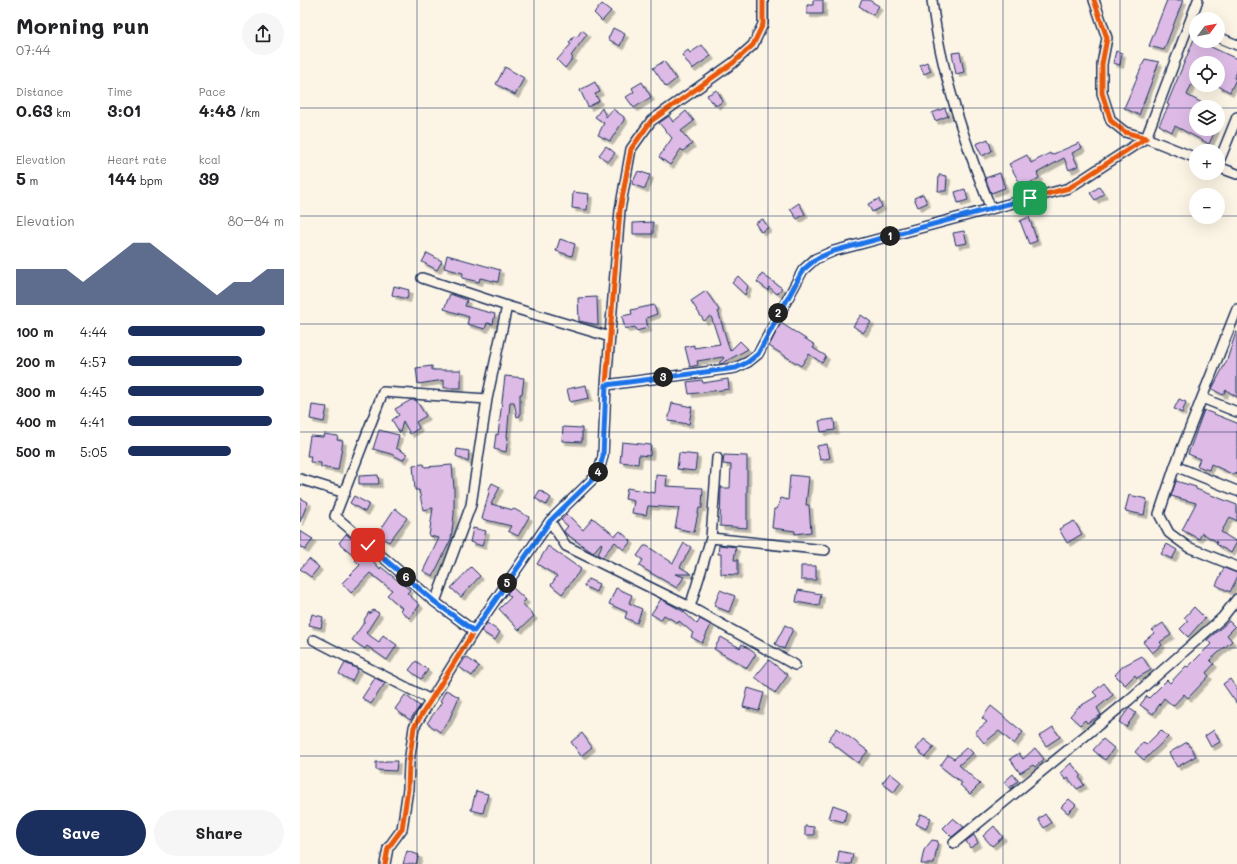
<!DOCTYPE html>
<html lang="en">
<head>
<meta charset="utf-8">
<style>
	:root { --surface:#fff; --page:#f6f6f6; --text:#202124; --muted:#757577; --accent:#1b2f5e }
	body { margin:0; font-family:Mali,sans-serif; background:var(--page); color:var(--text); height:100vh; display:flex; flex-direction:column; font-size:15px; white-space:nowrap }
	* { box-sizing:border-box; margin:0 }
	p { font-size:13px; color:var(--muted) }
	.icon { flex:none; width:22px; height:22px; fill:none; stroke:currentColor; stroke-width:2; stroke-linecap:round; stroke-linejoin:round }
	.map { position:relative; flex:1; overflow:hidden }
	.details { display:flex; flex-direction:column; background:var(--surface); width:300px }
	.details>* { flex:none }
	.needle { width:26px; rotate:58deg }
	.buttons { position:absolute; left:889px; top:12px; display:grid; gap:8px }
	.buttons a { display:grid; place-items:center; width:36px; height:36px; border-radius:50%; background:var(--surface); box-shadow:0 4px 16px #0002; font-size:20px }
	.pin { position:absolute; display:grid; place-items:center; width:34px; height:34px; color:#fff; margin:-17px; border-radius:8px; box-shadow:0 2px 6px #0006 }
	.km { position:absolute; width:20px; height:20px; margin:-10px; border-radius:50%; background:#222; color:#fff; font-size:11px; line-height:20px; text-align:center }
	.round { display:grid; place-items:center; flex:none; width:42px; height:42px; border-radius:21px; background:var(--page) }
	.overview { display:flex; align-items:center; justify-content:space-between; height:68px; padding:0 16px }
	h1 { font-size:22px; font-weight:800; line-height:30px }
	.metrics { display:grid; grid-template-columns:repeat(3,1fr); gap:6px; height:68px; padding:4px 16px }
	.metrics div { display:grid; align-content:center }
	.metrics b { font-size:17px; font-weight:800 }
	.metrics small { font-size:11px; font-weight:400 }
	.metrics p { font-size:11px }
	.chart { height:112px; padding:8px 16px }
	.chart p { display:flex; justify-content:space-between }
	.chart svg { width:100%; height:72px; margin-top:4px; fill:var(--accent); opacity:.7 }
	.cta { display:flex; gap:8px; margin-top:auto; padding:8px 16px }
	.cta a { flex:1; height:46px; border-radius:24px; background:var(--accent); color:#fff; font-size:16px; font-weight:800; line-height:46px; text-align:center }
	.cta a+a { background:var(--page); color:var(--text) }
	ul { padding:0 16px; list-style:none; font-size:13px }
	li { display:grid; grid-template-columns:64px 48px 1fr; align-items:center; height:30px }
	li i { height:10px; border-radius:5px; background:var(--accent) }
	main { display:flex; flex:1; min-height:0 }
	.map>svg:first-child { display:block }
	.building { fill:#ddbbe6; stroke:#1b2f5e; filter:url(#shadow) }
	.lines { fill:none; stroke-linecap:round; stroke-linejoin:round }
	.minor-casing { stroke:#1b2f5e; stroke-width:12 }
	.minor { stroke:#fcf5e5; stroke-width:9 }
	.cycleway-casing { stroke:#fcf5e5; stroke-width:8 }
	.cycleway { stroke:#e8590c; stroke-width:5 }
	.route-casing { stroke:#fff; stroke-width:8 }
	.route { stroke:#1a73e8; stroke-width:5 }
	.grid { fill:none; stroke:#1b2f5e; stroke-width:1; stroke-opacity:0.55 }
</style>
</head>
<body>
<main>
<section class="details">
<div class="overview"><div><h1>Morning run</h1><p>07:44</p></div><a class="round"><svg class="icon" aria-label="share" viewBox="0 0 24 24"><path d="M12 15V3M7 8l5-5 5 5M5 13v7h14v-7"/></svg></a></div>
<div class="metrics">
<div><p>Distance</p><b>0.63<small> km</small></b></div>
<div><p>Time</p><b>3:01</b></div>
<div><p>Pace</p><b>4:48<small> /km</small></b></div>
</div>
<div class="metrics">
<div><p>Elevation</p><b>5<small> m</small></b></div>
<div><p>Heart rate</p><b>144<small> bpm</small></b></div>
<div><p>kcal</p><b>39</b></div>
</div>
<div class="chart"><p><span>Elevation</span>80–84 m</p>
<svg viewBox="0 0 160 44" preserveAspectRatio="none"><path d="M0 44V22L10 22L20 22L30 22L40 30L50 22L60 14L70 6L80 6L90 14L100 22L110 30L120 38L130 30L140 30L150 22L160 22V44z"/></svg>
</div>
<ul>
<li><b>100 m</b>4:44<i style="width:88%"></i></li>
<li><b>200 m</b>4:57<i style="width:73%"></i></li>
<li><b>300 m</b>4:45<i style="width:87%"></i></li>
<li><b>400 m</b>4:41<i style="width:92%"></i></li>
<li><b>500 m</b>5:05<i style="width:66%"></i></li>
</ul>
<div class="cta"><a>Save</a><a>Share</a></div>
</section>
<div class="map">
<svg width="937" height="864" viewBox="0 0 937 864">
	<defs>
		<filter id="shadow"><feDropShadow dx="3.5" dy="3.5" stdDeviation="0" flood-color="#0004"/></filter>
	</defs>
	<rect width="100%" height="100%" fill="#fcf5e5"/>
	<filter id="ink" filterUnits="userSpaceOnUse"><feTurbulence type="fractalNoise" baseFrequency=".025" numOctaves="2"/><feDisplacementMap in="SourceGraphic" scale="8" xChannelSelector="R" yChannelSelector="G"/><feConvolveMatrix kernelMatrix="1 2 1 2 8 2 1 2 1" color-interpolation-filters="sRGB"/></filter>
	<g filter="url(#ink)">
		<path class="building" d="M513 0H523V14H507V5H513Z
			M562 0H569L579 6 573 15 559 6Z
			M867 0H883L864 50 849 46Z
			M302 4 311 11 302 21 294 13Z
			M313 28 325 34 320 46 308 39Z
			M282 30 287 34 271 56 273 58 265 68 257 60 271 44 269 43 274 36 277 37Z
			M894 39 937 59V72L934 78 936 79 930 92 918 86V63H896V74L887 95 910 107H896V129H916L909 144 875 126 872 132 859 125 869 105 867 104Z
			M402 45 411 56 392 69 382 55 388 50 390 53Z
			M816 51 822 53 820 65 813 63Z
			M660 52 664 72 656 74 652 53Z
			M845 59 859 62 839 115 824 108Z
			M364 61 376 79 366 87 353 68Z
			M627 62 631 71 624 74 620 65Z
			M205 67 224 78 215 95 196 84Z
			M295 82 300 92 295 94 299 101 288 107 280 90Z
			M342 82 351 97 334 108 326 97 334 92 332 88Z
			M417 90 423 101 416 106 413 101 411 102 407 95Z
			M302 108 306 117 313 109 324 117V120L310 141 298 135 304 123 295 117Z
			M645 108 648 116 635 121 632 113Z
			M386 111 394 121 381 131 392 144 383 151 381 149 370 165 359 157 372 138 359 123 369 116 373 122Z
			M688 139 692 151 682 156 676 144Z
			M779 143 782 148 772 153 778 166 769 170 764 158 737 173 739 178 722 187 709 164 727 155 731 163 750 153 751 155Z
			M306 146 315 153 308 162 299 155Z
			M338 171 350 175 345 189 332 184Z
			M700 173 705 188 691 193 685 178Z
			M639 175 647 176 646 191H638Z
			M799 187 804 194 795 200 790 193Z
			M665 189 668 200 658 203 655 192Z
			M273 192 289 194 287 210 272 208Z
			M623 194 627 203 618 207 614 198Z
			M579 199 582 207 572 212 568 204Z
			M499 203 505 214 497 219 490 209Z
			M729 217 737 241 729 244 720 221Z
			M463 219 468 228 461 232 455 223Z
			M353 222V234H333V223Z
			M664 231 667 243 656 245 653 233Z
			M260 239 275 244 272 256 256 251Z
			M127 253 142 261 137 270 122 262Z
			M147 255 200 270 198 282 180 278 179 282 162 278 163 273 144 268Z
			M462 274 482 288 477 294 469 287 468 290 457 282Z
			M438 276 448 286 445 295 432 283Z
			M94 286 109 290 107 299 92 295Z
			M406 291 419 310 418 311 430 351 440 341 448 349 421 364 419 363 424 358 423 357 397 361 398 365 390 367 385 347 394 345V348L420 344 411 316 404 321 391 301Z
			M150 294 167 300 165 306 195 314 193 324 187 323 185 329 167 324 169 317 144 309Z
			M297 297 298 325 279 321 278 298Z
			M354 305 357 314 346 318 348 328 336 331 335 327 325 329 322 316 332 314 331 310Z
			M561 315 571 322 563 333 553 326Z
			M481 323 515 345 513 348 526 356 522 363 509 354 501 366 469 346Z
			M936 332H937V397L926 390 923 395 912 389 927 360Z
			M132 366V370H161V388H144V380L118 384 116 368Z
			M205 376 224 378 222 394H220V416L217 417 214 402H210L207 437H208L206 452 194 449 196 434 198 435Z
			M428 379 429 389 389 394 387 382 402 380 403 383Z
			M286 385 289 398 270 402 267 389Z
			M879 399 886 402 882 413 874 409Z
			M111 400H116L126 416 116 422 119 428 110 434 103 421 100 433 92 420 99 415 95 409Z
			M372 403 392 407 389 424 368 421Z
			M12 405 27 407 24 422 10 419Z
			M904 410 937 423V475L935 473 934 475 911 464 909 470 897 466 900 459 888 454Z
			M534 419 535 430 521 432 519 421Z
			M263 427 282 428V442L262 441Z
			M79 430 99 435 96 448 107 454 103 460 91 454 73 449Z
			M24 434 38 436 37 440 43 441 38 470 21 467V463L10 462 11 456H7L10 436 23 437Z
			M322 442 351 445 350 456 339 455 338 464 320 462Z
			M527 444 530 458 520 460 517 446Z
			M157 449 169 451 168 462 156 456Z
			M379 453 397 455 395 471 377 469Z
			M424 455 447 456V528L420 526 421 488H430L431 465 423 464Z
			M124 464 125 467 152 465 154 488V515L151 539 133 576 123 571 139 538 129 536 133 508 123 510 119 490H115L113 465Z
			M78 475 79 484H59V476Z
			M356 475 367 476 366 486 403 488 402 508H399L394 532 375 528 379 508 348 506 346 515 332 513 334 501 325 499 327 488 355 493Z
			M490 475 509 477 506 505H509L511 532 495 534V531L472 528 474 509H477L481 498 488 500Z
			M876 481 896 487V489L937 505V521L930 517 921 532 937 542 931 553 916 544 917 542 902 533 899 539 882 530 896 503 871 496Z
			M192 483 200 487 191 504 213 510 214 509 229 517 218 536 208 531 211 526 182 519 189 492 188 491Z
			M240 490 251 498 246 505 235 498Z
			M829 495 847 499 844 515 825 511Z
			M54 496 69 504 65 512 50 503Z
			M0 498 8 502 0 522Z
			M95 508 107 518 89 542 77 535Z
			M267 514 283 530 293 518 315 536 320 531 331 541 324 550 315 542 302 557 298 555 302 544 301 543 293 553 265 533 264 531 268 526 261 520Z
			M774 521 782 534 767 543 759 529Z
			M173 528 186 531 182 546 170 542Z
			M0 531 13 539 5 550 0 547Z
			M46 534 60 546 80 569 81 567 110 590 107 593 120 605 109 618 100 610 102 608 87 595 92 590 70 573 51 593 42 583 60 565 55 560 57 558 39 543Z
			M384 543 391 547 380 567 392 574H375L384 577 377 588 339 566 343 560 337 556 344 546H347L373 563Z
			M867 544 877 550 872 559 861 554Z
			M419 545 436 547 434 560H438V575L421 574V554H418Z
			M248 546 281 569 262 594 251 585 257 576 237 564Z
			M9 559 19 567 11 577 0 569Z
			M501 566H516V580H501Z
			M171 567 180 576 161 597 151 588Z
			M924 568 937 573V578L930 592 916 585Z
			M288 579 299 584 296 592 284 586Z
			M212 587 226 600 222 603 234 616 219 630 199 609 211 597 207 594Z
			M316 588 332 595 329 603 342 609 337 623 325 618 327 612 309 604Z
			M420 590 435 596 429 612 414 606Z
			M498 590 521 594 519 606 496 602Z
			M361 599 384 612 397 624 400 619 411 625 402 643 391 637 393 633 379 621 378 623 364 615 361 620 351 614Z
			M894 607 905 618 888 637 880 629 888 621 884 618Z
			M73 610 79 613 66 633 79 642 83 635 97 645 87 660 67 646 65 649 52 640 65 621 64 620 69 612 70 614Z
			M12 614 23 617 21 628 9 625Z
			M929 621 935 627 927 635 932 641 910 660 914 664 906 673 909 676 888 698 884 694 873 706 864 698 853 714 840 705 847 696 849 698 867 680 870 683 886 666 888 667 911 644 907 640Z
			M187 623 200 632 195 640 181 631Z
			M863 623 871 635 860 642 862 645 852 653 843 642 854 633 852 630Z
			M485 625 493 629 484 649 475 644Z
			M421 637 440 648 442 644 456 654 447 668 414 649Z
			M842 656 851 670 837 678 835 675 825 685 815 675 823 666Z
			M166 657 179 666 172 676 159 667Z
			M469 660 488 675 475 693 455 677Z
			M116 661 128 670 121 679 109 670Z
			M45 663 58 669 52 681 39 674Z
			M75 678 85 683 71 704 62 698Z
			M930 679 937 689V704L923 684Z
			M804 683 813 695 797 708 801 715 787 723 785 720 780 725 770 716 777 708 797 696 793 692Z
			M448 688 464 693 459 711 443 707Z
			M146 690 159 697 149 720 140 732 127 723 142 702 140 701Z
			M105 695 120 706 110 720 95 709Z
			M691 706 723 732 714 744 699 731 684 743 675 732 687 722 682 718Z
			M829 708 836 713 826 727 819 722Z
			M753 727 760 737 746 746 739 736Z
			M537 728 568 751 558 763 528 740Z
			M861 730 868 737 844 760 835 752 843 742 846 745Z
			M914 730 920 742 911 747 905 736Z
			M282 733 292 747 281 756 271 742Z
			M624 739 634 747 625 757 616 749Z
			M803 739 814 748 805 760 793 750Z
			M887 742 896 756 877 767 869 753Z
			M667 747 673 753 659 765 680 784 670 794 660 785 662 783 640 766 648 755 654 759Z
			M735 748 744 759 735 767 733 765 720 773 710 759 719 753 723 759Z
			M85 761H97L96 771 76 770V762H85Z
			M771 763 781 775 779 777 784 785 777 789 768 778 766 780 760 773Z
			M590 773 601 782 594 792 582 783Z
			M713 774 718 781 709 788 704 782Z
			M176 791 188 794 183 813 171 810Z
			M769 799 776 805 768 813 761 807Z
			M533 805 547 810 544 822 529 818Z
			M621 814 631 818 626 829 616 824Z
			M745 814 751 823 744 828 738 819Z
			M653 818 664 827 652 837 643 828Z
			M505 826 514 827V835H505Z
			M694 826 703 837 692 846 683 836Z
			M674 835 678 843 670 848 666 841Z
			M632 840 638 841 634 864H621L624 850Z
			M107 851 119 855 116 864H103Z
			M539 851 553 854 551 864H537Z"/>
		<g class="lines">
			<g class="minor-casing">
				<path id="minor" d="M632 0C640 70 665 143 691 209
					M918 37 937 45
					M896 158 846 138 898 0
					M918 164 937 117
					M918 167 937 174
					M122 278 207 306 310 337
					M937 309 875 466 859 514 869 533 888 547 937 567
					M306 385 435 368 448 362 458 354 503 270 515 259 534 251 769 188 846 138 825 132 811 121 802 93V64L807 38 794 0
					M902 398 937 412
					M875 466 937 491
					M0 479 45 493
					M250 521 266 546 390 607 495 665
					M411 538 525 550
					M135 602 171 505 187 399 207 306
					M390 607 411 538 417 458
					M174 631 135 602 35 516 83 392 187 399
					M14 640 131 700
					M654 843 829 700 922 618 937 599
					M85 864 88 848 102 829 108 789 109 763 114 727 174 631 250 521 298 474 303 456 306 385 320 210 331 149 351 121 433 63 453 45 463 24V0"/>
			</g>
			<use href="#minor" class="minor"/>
			<g class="cycleway-casing">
				<path id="cycleway" d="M306 385 435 368 448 362 458 354 503 270 515 259 534 251 769 188 846 138 825 132 811 121 802 93V64L807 38 794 0
					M85 864 88 848 102 829 108 789 109 763 114 727 174 631 250 521 298 474 303 456 306 385 320 210 331 149 351 121 433 63 453 45 463 24V0"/>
			</g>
			<use href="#cycleway" class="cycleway"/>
		</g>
	</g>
	<g class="lines" filter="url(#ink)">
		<g class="route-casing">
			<path id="route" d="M68 545 135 602 174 631 250 521 298 474 303 456 306 385 436 368 448 362 458 354 503 270 516 259 534 251 730 198"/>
		</g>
		<use href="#route" class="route"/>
	</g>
	<path class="grid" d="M117 0V864M234 0V864M351 0V864M468 0V864M586 0V864M703 0V864M820 0V864M0 108H896M918 108H937M0 216H896M918 216H937M0 324H937M0 432H937M0 540H937M0 648H937M0 756H937"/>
</svg>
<div class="buttons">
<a><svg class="needle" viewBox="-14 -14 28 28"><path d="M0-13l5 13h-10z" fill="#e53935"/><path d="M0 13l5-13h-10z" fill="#757577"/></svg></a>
<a><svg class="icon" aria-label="locate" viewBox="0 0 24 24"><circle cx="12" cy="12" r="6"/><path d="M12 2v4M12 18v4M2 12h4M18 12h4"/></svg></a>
<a><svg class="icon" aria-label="layers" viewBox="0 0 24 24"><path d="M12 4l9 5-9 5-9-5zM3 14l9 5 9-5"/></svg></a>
<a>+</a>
<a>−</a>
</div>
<div class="pin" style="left:730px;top:198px;background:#1e9e55"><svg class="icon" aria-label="arrive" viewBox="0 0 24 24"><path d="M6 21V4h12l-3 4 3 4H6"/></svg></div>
<div class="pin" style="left:68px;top:545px;background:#d93025"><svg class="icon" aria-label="check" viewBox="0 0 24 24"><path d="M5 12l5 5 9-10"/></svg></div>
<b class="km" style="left:590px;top:236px">1</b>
<b class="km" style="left:478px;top:313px">2</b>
<b class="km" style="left:363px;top:377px">3</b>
<b class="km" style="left:298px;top:472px">4</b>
<b class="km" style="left:207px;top:583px">5</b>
<b class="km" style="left:106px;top:577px">6</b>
</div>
</main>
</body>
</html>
